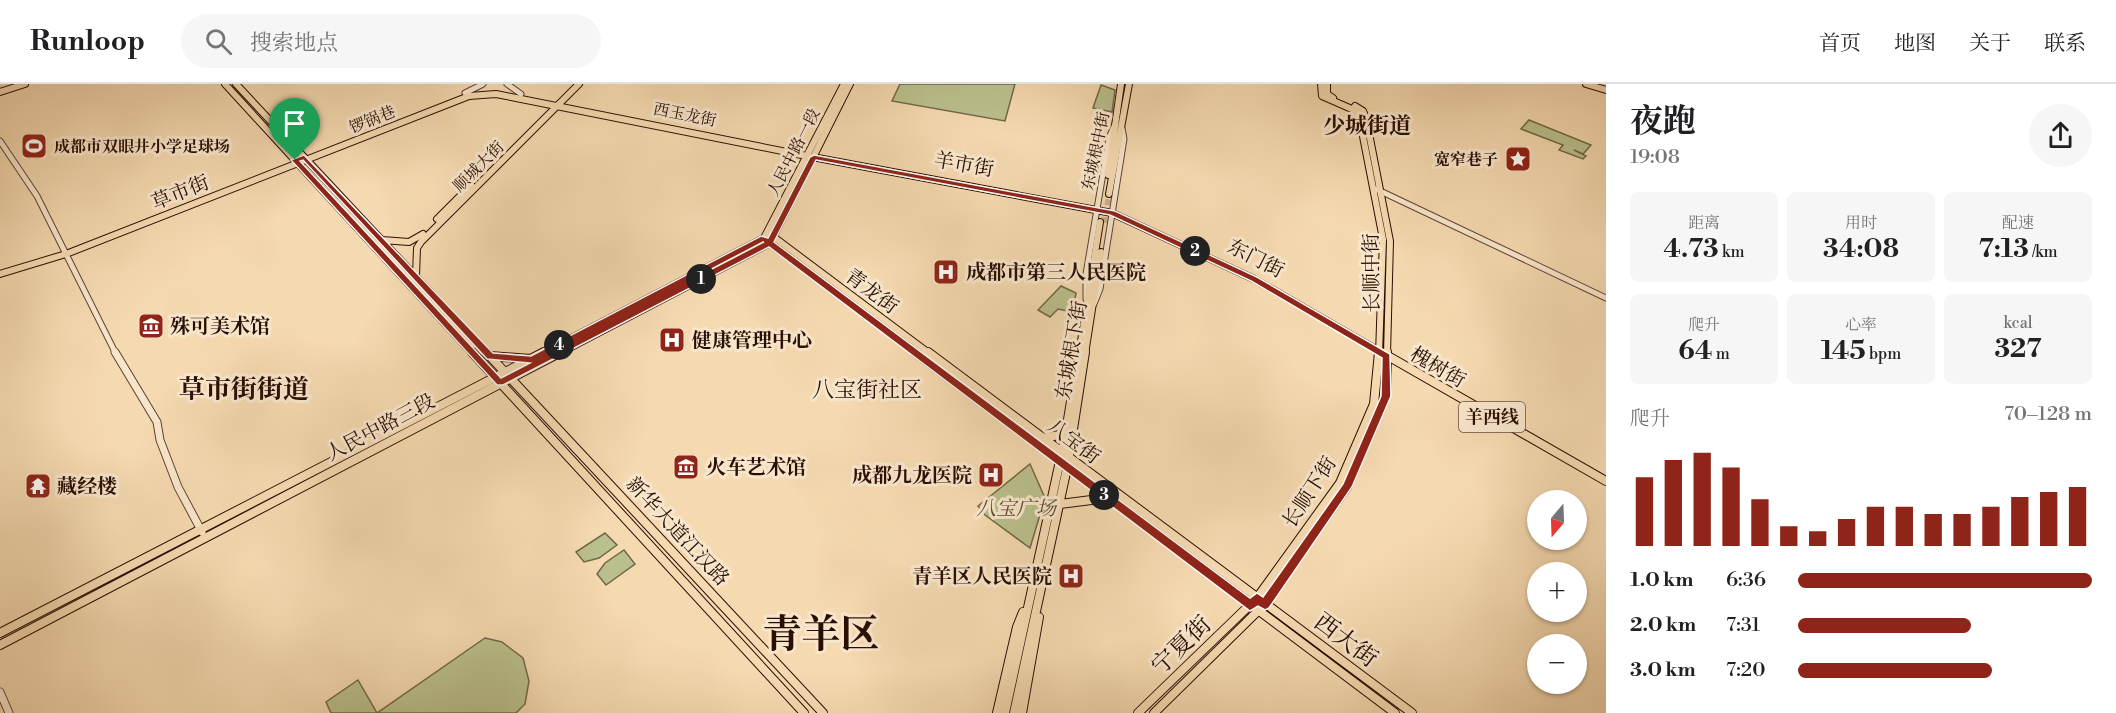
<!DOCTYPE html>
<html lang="zh">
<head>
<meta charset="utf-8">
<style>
	:root { --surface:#fff; --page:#f6f6f6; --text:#202124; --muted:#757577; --line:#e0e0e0; --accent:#8f2418 }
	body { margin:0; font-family:"Libre Bodoni","Noto Serif SC",serif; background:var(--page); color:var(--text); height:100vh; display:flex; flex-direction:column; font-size:22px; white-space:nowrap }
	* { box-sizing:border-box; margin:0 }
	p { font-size:20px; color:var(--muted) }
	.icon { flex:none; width:33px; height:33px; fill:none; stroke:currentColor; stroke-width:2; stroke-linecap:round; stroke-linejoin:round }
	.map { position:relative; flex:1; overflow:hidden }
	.drawer { display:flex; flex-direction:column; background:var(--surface); width:510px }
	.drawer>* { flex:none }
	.needle { width:39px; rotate:199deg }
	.buttons { position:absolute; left:1527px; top:406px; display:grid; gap:12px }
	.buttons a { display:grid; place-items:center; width:60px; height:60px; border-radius:50%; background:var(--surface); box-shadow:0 2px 4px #0004; font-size:30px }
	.pin { position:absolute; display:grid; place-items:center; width:51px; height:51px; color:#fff; margin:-62px -26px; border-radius:50% 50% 50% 0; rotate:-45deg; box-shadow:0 0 6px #0007 }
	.pin .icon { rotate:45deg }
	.km { position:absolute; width:30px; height:30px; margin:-15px; border-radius:50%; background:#222; color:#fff; font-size:16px; line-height:30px; text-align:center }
	.round { display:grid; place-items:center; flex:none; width:63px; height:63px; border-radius:32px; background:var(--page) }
	.headline { display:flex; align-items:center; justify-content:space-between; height:102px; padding:0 24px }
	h1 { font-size:33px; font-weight:700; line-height:45px }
	.figures { display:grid; grid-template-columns:repeat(3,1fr); gap:9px; height:102px; padding:6px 24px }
	.figures div { display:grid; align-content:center; border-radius:9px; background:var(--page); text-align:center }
	.figures b { font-size:26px; font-weight:700 }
	.figures small { font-size:16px; font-weight:400 }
	.figures p { font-size:16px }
	.chart { height:168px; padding:12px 24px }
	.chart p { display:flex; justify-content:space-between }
	.chart svg { width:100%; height:108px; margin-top:6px; stroke:var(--accent); stroke-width:6 }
	ul { padding:0 24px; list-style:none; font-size:20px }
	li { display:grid; grid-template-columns:96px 72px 1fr; align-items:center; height:45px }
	li i { height:15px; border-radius:8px; background:var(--accent) }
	header { display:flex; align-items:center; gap:36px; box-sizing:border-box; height:84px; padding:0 30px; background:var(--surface); border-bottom:2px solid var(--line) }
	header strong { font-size:28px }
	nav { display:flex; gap:33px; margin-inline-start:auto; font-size:21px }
	.search { width:420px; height:54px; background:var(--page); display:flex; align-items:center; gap:15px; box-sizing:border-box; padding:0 21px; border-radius:33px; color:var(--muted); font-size:22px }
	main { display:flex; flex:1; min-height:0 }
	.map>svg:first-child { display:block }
	.green { fill:#bac08d; stroke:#726748; stroke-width:1.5 }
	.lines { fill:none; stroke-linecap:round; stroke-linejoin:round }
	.major-tunnel { stroke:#ccb08d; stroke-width:6; stroke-dasharray:6 3; stroke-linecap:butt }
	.minor-far1-casing { stroke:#5d412e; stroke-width:7 }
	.minor-casing { stroke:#5d412e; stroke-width:9 }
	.major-far1-casing { stroke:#2a0e03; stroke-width:8 }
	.major-casing { stroke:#2a0e03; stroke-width:10 }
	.minor-far1 { stroke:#f8e6cc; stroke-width:5 }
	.minor { stroke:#f8e6cc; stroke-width:7 }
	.major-far1 { stroke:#f5d9b0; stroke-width:6 }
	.major { stroke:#f5d9b0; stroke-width:8 }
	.route { fill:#8f2418; stroke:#fff; stroke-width:1.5; fill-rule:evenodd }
	.labels { text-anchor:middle; stroke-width:6; stroke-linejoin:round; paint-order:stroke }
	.far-street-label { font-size:16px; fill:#2a0e03; stroke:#f8e6cc }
	.far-poi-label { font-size:16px; font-weight:bold; fill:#2a0e03; stroke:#f8e6cc; text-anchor:start }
	.shield { fill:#f8e6cc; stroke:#684f3f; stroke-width:1.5 }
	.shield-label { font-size:18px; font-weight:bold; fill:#2a0e03 }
	.street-label { font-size:20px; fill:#2a0e03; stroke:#f8e6cc }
	.poi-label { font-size:20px; font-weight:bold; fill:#2a0e03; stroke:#f8e6cc; text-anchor:start }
	.park-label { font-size:20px; font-style:italic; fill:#5c4c33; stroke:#f8e6cc }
	.far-district-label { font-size:22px; font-weight:bold; fill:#2a0e03; stroke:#f8e6cc }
	.quarter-label { font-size:22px; fill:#2a0e03; stroke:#f8e6cc }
	.near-street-label { font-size:24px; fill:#2a0e03; stroke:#f8e6cc }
	.district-label { font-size:26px; font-weight:bold; fill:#2a0e03; stroke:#f8e6cc }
	.near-town-label { font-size:39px; font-weight:bold; fill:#2a0e03; stroke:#f8e6cc }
</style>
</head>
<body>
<header>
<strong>Runloop</strong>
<div class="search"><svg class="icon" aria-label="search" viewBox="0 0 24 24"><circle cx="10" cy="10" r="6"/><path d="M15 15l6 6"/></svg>搜索地点</div>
<nav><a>首页</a><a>地图</a><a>关于</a><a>联系</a></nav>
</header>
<main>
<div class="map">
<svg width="1606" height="629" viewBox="0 0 1606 629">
	<rect width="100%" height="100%" fill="#f5d9b0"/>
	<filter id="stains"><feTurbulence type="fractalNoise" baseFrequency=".00333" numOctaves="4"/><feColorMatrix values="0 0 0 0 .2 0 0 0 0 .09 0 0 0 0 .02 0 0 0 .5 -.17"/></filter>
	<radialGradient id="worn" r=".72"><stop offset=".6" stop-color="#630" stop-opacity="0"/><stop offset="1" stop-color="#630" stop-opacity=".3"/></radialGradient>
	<path class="green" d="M900 0H1015L1005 37 892 17Z
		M1101 1 1115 6 1112 28 1093 24Z
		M1529 36 1591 61 1583 70 1574 66 1586 72 1583 75 1559 66 1563 61 1521 45Z
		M1061 202 1076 209 1073 228 1058 225 1050 233 1038 226Z
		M1030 380 1045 414 1030 464 985 431 978 422Z
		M605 449 617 461 599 474 584 478 576 468Z
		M624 466 635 480 606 501 597 490 605 479Z
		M485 554 502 558 523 574 529 597 525 620 516 629H377Z
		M358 596 377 629H331L326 618Z"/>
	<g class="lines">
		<path class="major-tunnel" d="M1105 139 1109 110"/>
		<g class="minor-far1-casing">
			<path id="minor-far1" d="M507 0 521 10
				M465 9 483 0
				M0 57 37 112 116 270
				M1376 105 1606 214
				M1086 215V190L1109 54 1115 40
				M1094 220 1100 205 1124 55 1122 44"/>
		</g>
		<g class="minor-casing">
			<path id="minor" d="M115 268 157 338 160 356 178 403 202 448
				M0 608 9 629"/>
		</g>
		<g class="major-far1-casing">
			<path id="major-far1" d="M225 0 473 270
				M236 0 488 270
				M1321 0 1322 12 1354 26 1359 32 1383 155 1379 270
				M1327 0V10L1333 14
				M1586 0 1606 6
				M0 8 25 0
				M1355 22 1363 27 1366 34 1390 157 1387 270
				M1108 91 1121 0
				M1109 110 1129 0
				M437 135 471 101
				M771 151 930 270
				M382 156 409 158 423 150
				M767 157 917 270
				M0 190 66 170 469 12 496 10 807 72 1112 129 1254 195 1384 270
				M416 192 417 164 421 158 579 0
				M541 270 764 154 844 0
				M558 270 770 159 850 0
				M1079 270 1100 138
				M1085 270 1101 168"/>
		</g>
		<g class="major-casing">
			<path id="major" d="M472 268 804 629
				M486 268 823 629
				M915 268 1395 629
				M928 268 1412 629
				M1381 268 1606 397
				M490 272 531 275
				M1041 354 1066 350
				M1060 420 1107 414
				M0 549 544 268
				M0 561 561 268
				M997 629 1017 543 1023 528
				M1005 629 1065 354 1079 268
				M1014 629 1067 384 1085 268
				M1022 629 1039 533
				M1138 629 1257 514 1340 399 1374 320 1379 268
				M1154 629 1265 520 1347 403 1386 312 1387 268"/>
		</g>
		<use href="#minor-far1" class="minor-far1"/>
		<use href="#minor" class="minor"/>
		<use href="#major-far1" class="major-far1"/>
		<use href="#major" class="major"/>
	</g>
	<path class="route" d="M304 71 493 269 531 272 761 152 768 154 810 73 814 71 1115 127 1257 193 1390 270 1391 312 1352 403 1269 524 1265 526 1258 522 1250 527 769 163 503 301H497L291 76ZM303 76 487 275 530 279 501 294 300 77ZM816 76 1110 131 1251 197 1382 274 1381 312 1343 400 1263 513 1257 509 1250 514 774 158ZM763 158H764L704 189Z"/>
	<defs>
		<g id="stadium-square" transform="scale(1.35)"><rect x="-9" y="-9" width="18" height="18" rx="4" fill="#8f2418" stroke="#f8e6cc"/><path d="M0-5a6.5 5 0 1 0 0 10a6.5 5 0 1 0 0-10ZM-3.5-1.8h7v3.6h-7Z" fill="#fff"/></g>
		<g id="sight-square" transform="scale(1.35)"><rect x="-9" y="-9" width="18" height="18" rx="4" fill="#8f2418" stroke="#f8e6cc"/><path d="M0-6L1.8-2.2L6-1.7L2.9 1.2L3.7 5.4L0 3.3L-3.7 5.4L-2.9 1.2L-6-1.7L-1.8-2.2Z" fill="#fff"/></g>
		<g id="hospital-square" transform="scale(1.35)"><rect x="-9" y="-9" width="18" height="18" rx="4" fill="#8f2418" stroke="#f8e6cc"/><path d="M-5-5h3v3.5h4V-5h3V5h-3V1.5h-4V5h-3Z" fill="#fff"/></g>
		<g id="museum-square" transform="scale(1.35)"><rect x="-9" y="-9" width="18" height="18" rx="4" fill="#8f2418" stroke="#f8e6cc"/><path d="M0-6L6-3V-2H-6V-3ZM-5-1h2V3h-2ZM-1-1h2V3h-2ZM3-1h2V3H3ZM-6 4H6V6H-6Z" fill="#fff"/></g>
		<g id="temple-square" transform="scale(1.35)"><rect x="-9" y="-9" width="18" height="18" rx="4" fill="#8f2418" stroke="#f8e6cc"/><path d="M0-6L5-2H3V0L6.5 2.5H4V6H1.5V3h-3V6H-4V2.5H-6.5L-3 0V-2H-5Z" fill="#fff"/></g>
	</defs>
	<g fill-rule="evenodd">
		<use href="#stadium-square" x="34" y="62"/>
		<use href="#sight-square" x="1518" y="75"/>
		<use href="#hospital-square" x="946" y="188"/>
		<use href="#museum-square" x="151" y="242"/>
		<use href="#hospital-square" x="672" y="256"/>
		<use href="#museum-square" x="686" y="383"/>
		<use href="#hospital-square" x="991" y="391"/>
		<use href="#temple-square" x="38" y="402"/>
		<use href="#hospital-square" x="1071" y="492"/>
	</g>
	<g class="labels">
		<g class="far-street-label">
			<text transform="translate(685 30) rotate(11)" y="6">西玉龙街</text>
			<text transform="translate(372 35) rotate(-22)" y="6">锣锅巷</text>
			<text transform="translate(1095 67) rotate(-78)" y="6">东城根中街</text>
			<text transform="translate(793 68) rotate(-63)" y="6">人民中路一段</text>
			<text transform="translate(478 82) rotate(-45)" y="6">顺城大街</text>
		</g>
		<g class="far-poi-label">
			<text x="54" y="68">成都市双眼井小学足球场</text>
			<text x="1498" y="81" text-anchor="end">宽窄巷子</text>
		</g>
		<rect class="shield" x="1459" y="318" width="66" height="30" rx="4.5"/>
		<g class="shield-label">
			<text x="1492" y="339">羊西线</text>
		</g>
		<g class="street-label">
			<text transform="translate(964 80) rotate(10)" y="7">羊市街</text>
			<text transform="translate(180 108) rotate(-22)" y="7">草市街</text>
			<text transform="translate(1256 174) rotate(27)" y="7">东门街</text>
			<text transform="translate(1371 189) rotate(-91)" y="7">长顺中街</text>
			<text transform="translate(872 207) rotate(37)" y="7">青龙街</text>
			<text transform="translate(1071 266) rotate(-80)" y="7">东城根下街</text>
			<text transform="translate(1438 283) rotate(30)" y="7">槐树街</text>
			<text transform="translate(380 343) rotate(-28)" y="7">人民中路三段</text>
			<text transform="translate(1074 357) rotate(37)" y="7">八宝街</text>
			<text transform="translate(1309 408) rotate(-57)" y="7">长顺下街</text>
			<text transform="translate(678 447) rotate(47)" y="7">新华大道江汉路</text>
		</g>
		<g class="poi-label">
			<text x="966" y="195">成都市第三人民医院</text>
			<text x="170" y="249">殊可美术馆</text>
			<text x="692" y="263">健康管理中心</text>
			<text x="706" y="390">火车艺术馆</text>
			<text x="972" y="398" text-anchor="end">成都九龙医院</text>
			<text x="57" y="409">藏经楼</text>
			<text x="1052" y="499" text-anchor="end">青羊区人民医院</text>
		</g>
		<g class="park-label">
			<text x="1016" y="431">八宝广场</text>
		</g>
		<g class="far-district-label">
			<text x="1367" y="49">少城街道</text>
		</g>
		<g class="quarter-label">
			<text x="867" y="313">八宝街社区</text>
		</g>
		<g class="near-street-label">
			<text transform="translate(1346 556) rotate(37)" y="8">西大街</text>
			<text transform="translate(1181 561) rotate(-44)" y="8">宁夏街</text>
		</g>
		<g class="district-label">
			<text x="244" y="314">草市街街道</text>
		</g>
		<g class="near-town-label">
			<text x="821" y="563">青羊区</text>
		</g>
	</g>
	<rect width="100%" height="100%" filter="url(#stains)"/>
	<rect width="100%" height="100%" fill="url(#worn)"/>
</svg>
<div class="buttons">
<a><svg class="needle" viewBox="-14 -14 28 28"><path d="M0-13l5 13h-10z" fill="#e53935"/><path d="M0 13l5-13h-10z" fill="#757577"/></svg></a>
<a>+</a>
<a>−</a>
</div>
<div class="pin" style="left:295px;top:76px;background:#1e9e55"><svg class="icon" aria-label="arrive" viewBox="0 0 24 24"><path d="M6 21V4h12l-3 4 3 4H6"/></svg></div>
<b class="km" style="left:701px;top:195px">1</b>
<b class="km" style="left:1195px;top:167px">2</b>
<b class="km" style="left:1104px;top:411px">3</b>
<b class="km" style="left:559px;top:261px">4</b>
</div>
<section class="drawer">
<div class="headline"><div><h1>夜跑</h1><p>19:08</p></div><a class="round"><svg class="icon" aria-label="share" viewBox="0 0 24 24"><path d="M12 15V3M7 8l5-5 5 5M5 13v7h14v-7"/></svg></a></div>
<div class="figures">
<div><p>距离</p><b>4.73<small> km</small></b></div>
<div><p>用时</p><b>34:08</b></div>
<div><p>配速</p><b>7:13<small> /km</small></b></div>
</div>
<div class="figures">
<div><p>爬升</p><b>64<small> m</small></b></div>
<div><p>心率</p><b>145<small> bpm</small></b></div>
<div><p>kcal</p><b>327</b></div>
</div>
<div class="chart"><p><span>爬升</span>70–128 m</p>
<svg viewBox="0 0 160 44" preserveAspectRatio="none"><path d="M5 44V16M15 44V9M25 44V6M35 44V12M45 44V25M55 44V36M65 44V38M75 44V33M85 44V28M95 44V28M105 44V31M115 44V31M125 44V28M135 44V24M145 44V22M155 44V20"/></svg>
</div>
<ul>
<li><b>1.0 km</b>6:36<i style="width:100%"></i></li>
<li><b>2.0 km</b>7:31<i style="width:59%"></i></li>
<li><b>3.0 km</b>7:20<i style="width:66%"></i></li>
</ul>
</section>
</main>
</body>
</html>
